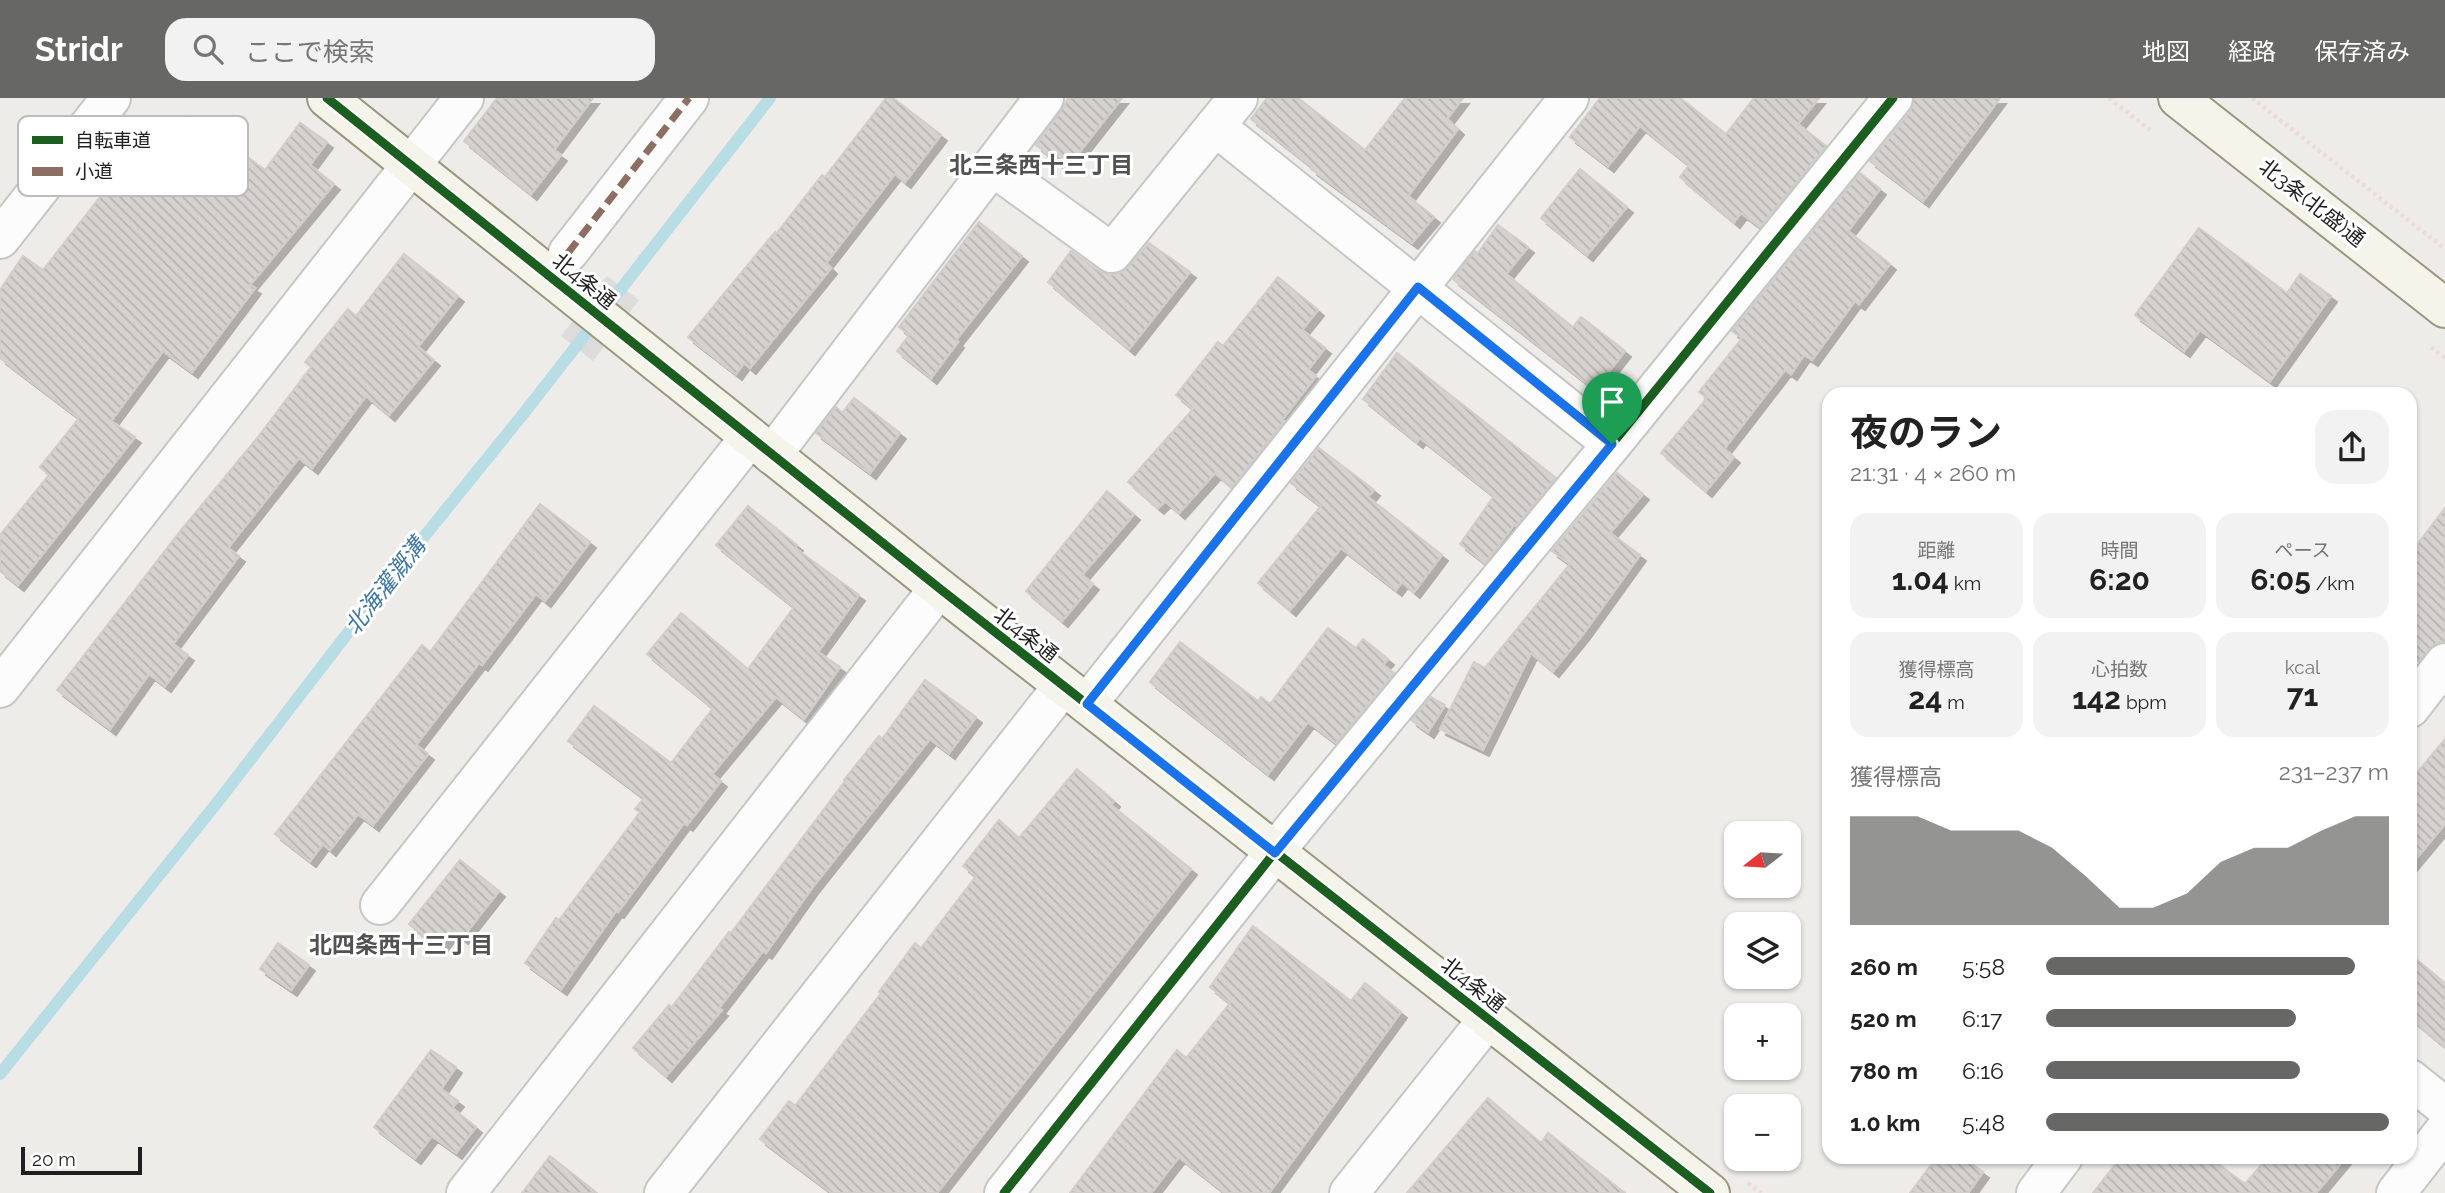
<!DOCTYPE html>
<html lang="ja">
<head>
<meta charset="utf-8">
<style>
	:root { --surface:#fff; --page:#f2f2f2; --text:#222; --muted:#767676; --accent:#676765 }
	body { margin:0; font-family:Raleway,"Noto Sans JP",sans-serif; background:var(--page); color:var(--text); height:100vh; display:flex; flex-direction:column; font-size:26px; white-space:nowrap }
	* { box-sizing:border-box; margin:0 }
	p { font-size:23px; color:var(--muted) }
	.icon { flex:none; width:38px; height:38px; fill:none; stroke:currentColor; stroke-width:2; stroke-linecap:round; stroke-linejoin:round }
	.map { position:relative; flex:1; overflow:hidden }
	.details { position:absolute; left:1822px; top:289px; width:595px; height:777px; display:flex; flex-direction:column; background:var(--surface); border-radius:21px; box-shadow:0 2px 5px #0004 }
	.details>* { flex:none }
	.needle { width:46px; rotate:253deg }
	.controls { position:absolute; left:1724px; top:723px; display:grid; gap:14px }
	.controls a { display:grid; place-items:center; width:77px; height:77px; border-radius:14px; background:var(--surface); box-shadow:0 2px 5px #0004; font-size:35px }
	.scale { position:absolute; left:21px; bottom:18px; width:121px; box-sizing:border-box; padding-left:7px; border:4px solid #1f1f1f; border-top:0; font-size:19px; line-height:24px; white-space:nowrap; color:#1f1f1f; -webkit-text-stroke:5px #fff; paint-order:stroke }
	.pin { position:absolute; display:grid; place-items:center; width:60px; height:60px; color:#fff; margin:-72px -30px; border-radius:50% 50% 50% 0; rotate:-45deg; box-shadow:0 0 7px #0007 }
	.pin .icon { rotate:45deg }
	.round { display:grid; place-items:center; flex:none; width:74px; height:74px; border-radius:21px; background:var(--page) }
	.head { display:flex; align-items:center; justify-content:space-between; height:119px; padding:0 28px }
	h1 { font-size:38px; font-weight:700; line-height:52px }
	.stats { display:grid; grid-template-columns:repeat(3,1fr); gap:10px; height:119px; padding:7px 28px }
	.stats div { display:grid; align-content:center; border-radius:18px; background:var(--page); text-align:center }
	.stats b { font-size:30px; font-weight:700 }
	.stats small { font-size:19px; font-weight:400 }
	.stats p { font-size:19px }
	.chart { height:196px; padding:14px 28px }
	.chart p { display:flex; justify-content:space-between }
	.chart svg { width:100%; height:126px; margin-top:7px; fill:var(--accent); opacity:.7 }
	ul { padding:0 28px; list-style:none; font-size:23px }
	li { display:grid; grid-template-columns:112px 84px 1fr; align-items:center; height:52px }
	li i { height:18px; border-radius:9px; background:var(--accent) }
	header { display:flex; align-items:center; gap:42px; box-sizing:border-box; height:98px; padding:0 35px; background:var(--accent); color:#fff }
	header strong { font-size:33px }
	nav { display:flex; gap:38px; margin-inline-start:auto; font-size:24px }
	.search { width:490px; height:63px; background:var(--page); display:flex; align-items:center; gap:18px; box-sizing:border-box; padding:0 24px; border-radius:21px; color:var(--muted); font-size:26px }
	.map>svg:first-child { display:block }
	.pier { fill:#dddcdb }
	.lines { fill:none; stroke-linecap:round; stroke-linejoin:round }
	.stream { stroke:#b9dde4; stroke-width:12 }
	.building { fill:url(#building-back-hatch); stroke:#d1cdc9; stroke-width:2; filter:url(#shadow) }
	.street-casing { stroke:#c6c6c4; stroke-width:42 }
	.secondary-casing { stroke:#98987f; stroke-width:42 }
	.path { stroke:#ecdbd9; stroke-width:4.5; stroke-dasharray:3.5 3.5; stroke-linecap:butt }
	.street { stroke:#fcfcfc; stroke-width:38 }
	.secondary { stroke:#f4f4eb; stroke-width:38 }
	.quiet { stroke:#8d6e63; stroke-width:7; stroke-dasharray:14 7; stroke-linecap:butt }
	.cycleway-casing { stroke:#fff; stroke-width:13 }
	.cycleway { stroke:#1b5e20; stroke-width:9 }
	.route-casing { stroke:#fff; stroke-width:14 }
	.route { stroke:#1a73e8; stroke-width:9 }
	.labels { text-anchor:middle; stroke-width:6; stroke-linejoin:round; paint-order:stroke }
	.street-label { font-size:21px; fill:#1f1f1f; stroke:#fff }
	.neighbourhood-label { font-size:23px; font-weight:bold; fill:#525252; stroke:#fff }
	.water-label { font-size:23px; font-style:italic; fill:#3e77a7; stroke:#fff }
	.key { fill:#fff; stroke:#bcbcbc; stroke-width:2 }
	.key-label { font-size:19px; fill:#1f1f1f }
</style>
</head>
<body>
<header>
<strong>Stridr</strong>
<div class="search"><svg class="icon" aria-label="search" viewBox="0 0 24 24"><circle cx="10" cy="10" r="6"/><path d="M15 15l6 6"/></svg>ここで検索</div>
<nav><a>地図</a><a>経路</a><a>保存済み</a></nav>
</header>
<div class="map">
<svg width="2445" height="1095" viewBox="0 0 2445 1095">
	<defs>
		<pattern id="building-back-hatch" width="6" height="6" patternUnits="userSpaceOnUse" patternTransform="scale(1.75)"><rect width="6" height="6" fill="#d5d2cf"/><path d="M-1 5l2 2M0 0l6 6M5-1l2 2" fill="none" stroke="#b6b4b1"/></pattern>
		<filter id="shadow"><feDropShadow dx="6" dy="6" stdDeviation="0" flood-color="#0004"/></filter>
	</defs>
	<rect width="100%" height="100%" fill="#eeece8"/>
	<path class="pier" d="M607 178 639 202 593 263 561 238Z"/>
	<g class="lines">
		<path class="stream" d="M0 976 220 701 377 497 524 315 770 0"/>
	</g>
	<path class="building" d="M497 0H593L554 52 561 57 531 96 464 43Z
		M886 0H893L941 37 905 84 895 76 826 165 831 170 750 270 744 265 736 276 688 239 775 134 776 136 822 77 825 79Z
		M1068 0H1122L1066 71 1036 47 1061 13Z
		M1267 0H1298L1365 52 1405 0H1463L1447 21 1458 31 1408 98 1434 119 1412 145 1311 71 1312 69 1251 21Z
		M1600 0H1680L1726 36 1754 0H1819L1798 26 1826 48 1760 129 1741 115 1734 124 1680 79 1689 67 1640 28 1608 68 1570 39Z
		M1914 0H2000L1923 103 1870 63 1910 14Z
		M192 18 265 72 300 25 327 44 310 67 334 86 250 187 255 190 192 274 163 253 111 323 135 339 18 487 0 473V437L49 377 40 369 79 320 0 260V192L23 158 43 172 124 68 110 57 136 24 169 49Z
		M1580 71 1627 109 1587 157 1541 120Z
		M1860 75 1880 91 1848 133 1890 166 1859 206 1855 203 1812 262 1804 257 1791 276 1785 272 1724 351 1734 359 1706 393 1661 355 1707 300 1699 294 1742 240 1732 233Z
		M979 124 1022 158 956 242 958 244 931 280 897 253 909 237 899 229Z
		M1498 127 1528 149 1506 176 1573 229 1581 219 1625 253 1600 285 1598 283 1593 290 1453 181 1475 153 1478 155Z
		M2199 130 2287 195 2300 176 2331 198 2270 283 2200 232 2184 253 2135 217Z
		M1149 145 1190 174 1129 251 1048 184 1071 153 1099 173 1110 177 1120 175 1128 169Z
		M404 156 458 198 418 249 434 262 389 317 366 298 312 370 299 360 228 450 239 458 173 546 188 557 165 588 149 576 110 631 57 592 182 431 258 339 311 269 305 264 348 211 356 218Z
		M1278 179 1318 212 1302 232 1325 250 1308 272 1316 278 1282 322 1284 323 1232 389 1215 375 1179 415 1165 403 1158 410 1128 384 1193 311 1176 297 1218 244 1223 248Z
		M1397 255 1556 380 1516 428 1514 427 1485 465 1460 446 1494 398 1420 340 1417 344 1363 301Z
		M854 300 900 335 870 375 816 335 836 309 842 315Z
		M1319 350 1374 392 1368 399 1442 457 1414 494 1402 484 1396 492 1341 450 1290 512 1258 485 1321 408 1291 385Z
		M1617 375 1643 396 1610 435 1640 457 1584 535 1553 573 1531 555 1483 652 1440 631 1474 564 1485 570 1570 466 1552 453Z
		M1107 393 1134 416 1082 477 1093 486 1062 523 1026 493Z
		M540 406 590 444 545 503 536 496 482 567 479 565 416 647 428 656 373 727 358 716 330 752 323 746 310 763 275 736 422 547 430 554Z
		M748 408 797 447 795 450 859 497 818 554 840 569 804 621 776 599 712 676 721 683 687 727 684 725 618 814 616 813 561 891 525 865 556 820 559 822 640 714 635 711 644 700 568 643 594 608 671 665 713 610 647 556 681 515 748 571 794 509 716 447Z
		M2445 410V544L2436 545 2419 563 2410 555V456Z
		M1328 530 1356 550 1363 541 1388 561 1383 567 1394 575 1336 645 1308 624 1268 676 1150 584 1180 544 1258 603 1261 599 1270 606Z
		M925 582 976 619 949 655 930 641 812 790 766 855 763 853 719 910 722 912 666 978 633 950 669 907 671 910 729 834 731 835 845 683 844 682 879 638 882 641Z
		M1431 599 1445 607 1428 634 1411 622Z
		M2445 641V726L2410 768V683Z
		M1077 671 1114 703 1111 707 1191 771 937 1095H832L760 1041 789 1003 795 1008 881 895 879 894 915 845 921 850 976 778 963 768 999 722 1019 740Z
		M460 762 499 793 462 840 453 832 439 851 409 826Z
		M1253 828 1351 903 1365 885 1401 914 1269 1095H1225L1179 1059 1151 1095H1070L1177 952 1186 960 1230 905 1210 889Z
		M278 845 309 867 291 892 260 871Z
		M2410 856 2445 885V949L2410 920Z
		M431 952 456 969 441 991 458 1003 452 1010 476 1029 456 1055 432 1038 415 1060 374 1029Z
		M1488 1000 1541 1045 1548 1035 1625 1095H1407Z
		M550 1058 597 1095H522Z
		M1937 1059H1962L1983 1074 1968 1095H1910Z
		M2121 1059H2209L2245 1086 2268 1059H2346L2316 1095H2093Z"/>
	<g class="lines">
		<g class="street-casing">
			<path id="street" d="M1215 28 1612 346
				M992 68 1112 155 1238 0
				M0 141 111 0
				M568 155 689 0
				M772 357 1044 0
				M0 590 464 0
				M1087 606 1569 0
				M2410 610 2445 565
				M380 807 750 339
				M2410 981 2445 1009
				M466 1095 939 490
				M664 1095 1063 588
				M1004 1095 1294 730 1612 346 1893 0
				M1349 1095 1488 921
				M2036 1095 2063 1059
				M2396 1095 2445 1032"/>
		</g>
		<g class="secondary-casing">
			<path id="secondary" d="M327 0 939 490 1710 1095
				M2178 0 2445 210"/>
		</g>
		<path class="path" d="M2109 0 2150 32
			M2252 0 2445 151
			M2431 249 2445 260
			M1748 1085 1761 1095"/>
		<use href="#street" class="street"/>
		<use href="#secondary" class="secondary"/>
		<path class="quiet" d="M568 155 689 0"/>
		<g class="cycleway-casing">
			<path id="cycleway" d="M327 0 939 490 1710 1095
				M1004 1095 1294 730 1612 346 1893 0"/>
		</g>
		<use href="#cycleway" class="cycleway"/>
	</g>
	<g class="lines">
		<g class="route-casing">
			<path id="route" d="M1418 189 1612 346 1275 755 1087 606Z"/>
		</g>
		<use href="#route" class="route"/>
	</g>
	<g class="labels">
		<g class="street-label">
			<text transform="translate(2312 105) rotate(38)" y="7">北3条(北盛)通</text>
			<text transform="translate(584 183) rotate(39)" y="7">北4条通</text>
			<text transform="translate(1026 537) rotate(38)" y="7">北4条通</text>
			<text transform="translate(1473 887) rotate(38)" y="7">北4条通</text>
		</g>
		<g class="neighbourhood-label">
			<text x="1041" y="75">北三条西十三丁目</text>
			<text x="401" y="855">北四条西十三丁目</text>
		</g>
		<g class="water-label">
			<text transform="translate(385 488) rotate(-52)" y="8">北海灌漑溝</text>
		</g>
	</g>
	<rect x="18" y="18" width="230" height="80" rx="10" class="key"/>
	<rect x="32" y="38" width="31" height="8" fill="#1b5e20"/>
	<rect x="32" y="69" width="31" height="9" fill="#8d6e63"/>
	<g class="key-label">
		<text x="75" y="49">自転車道</text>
		<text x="75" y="80">小道</text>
	</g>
</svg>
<div class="controls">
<a><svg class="needle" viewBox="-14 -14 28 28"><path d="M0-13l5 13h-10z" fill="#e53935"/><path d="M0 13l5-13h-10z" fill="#767676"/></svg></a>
<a><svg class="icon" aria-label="layers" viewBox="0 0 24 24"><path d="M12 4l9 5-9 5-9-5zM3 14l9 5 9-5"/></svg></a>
<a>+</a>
<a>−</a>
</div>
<div class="scale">20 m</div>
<div class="pin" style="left:1612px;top:346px;background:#1e9e55"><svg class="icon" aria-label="arrive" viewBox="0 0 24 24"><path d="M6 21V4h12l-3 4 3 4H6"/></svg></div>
<section class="details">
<div class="head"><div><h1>夜のラン</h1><p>21:31 · 4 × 260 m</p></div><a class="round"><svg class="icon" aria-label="share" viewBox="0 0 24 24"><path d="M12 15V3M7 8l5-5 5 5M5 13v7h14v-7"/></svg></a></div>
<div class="stats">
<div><p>距離</p><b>1.04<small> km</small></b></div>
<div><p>時間</p><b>6:20</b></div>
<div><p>ペース</p><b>6:05<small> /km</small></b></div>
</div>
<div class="stats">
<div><p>獲得標高</p><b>24<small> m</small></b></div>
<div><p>心拍数</p><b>142<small> bpm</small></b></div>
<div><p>kcal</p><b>71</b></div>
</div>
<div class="chart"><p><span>獲得標高</span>231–237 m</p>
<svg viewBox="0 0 160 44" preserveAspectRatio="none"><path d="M0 44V6L10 6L20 6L30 11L40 11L50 11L60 17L70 27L80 38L90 38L100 33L110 22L120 17L130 17L140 11L150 6L160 6V44z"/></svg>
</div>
<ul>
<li><b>260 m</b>5:58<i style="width:90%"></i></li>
<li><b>520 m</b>6:17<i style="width:73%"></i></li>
<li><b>780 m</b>6:16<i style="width:74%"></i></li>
<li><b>1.0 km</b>5:48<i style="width:100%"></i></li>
</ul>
</section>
</div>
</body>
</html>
